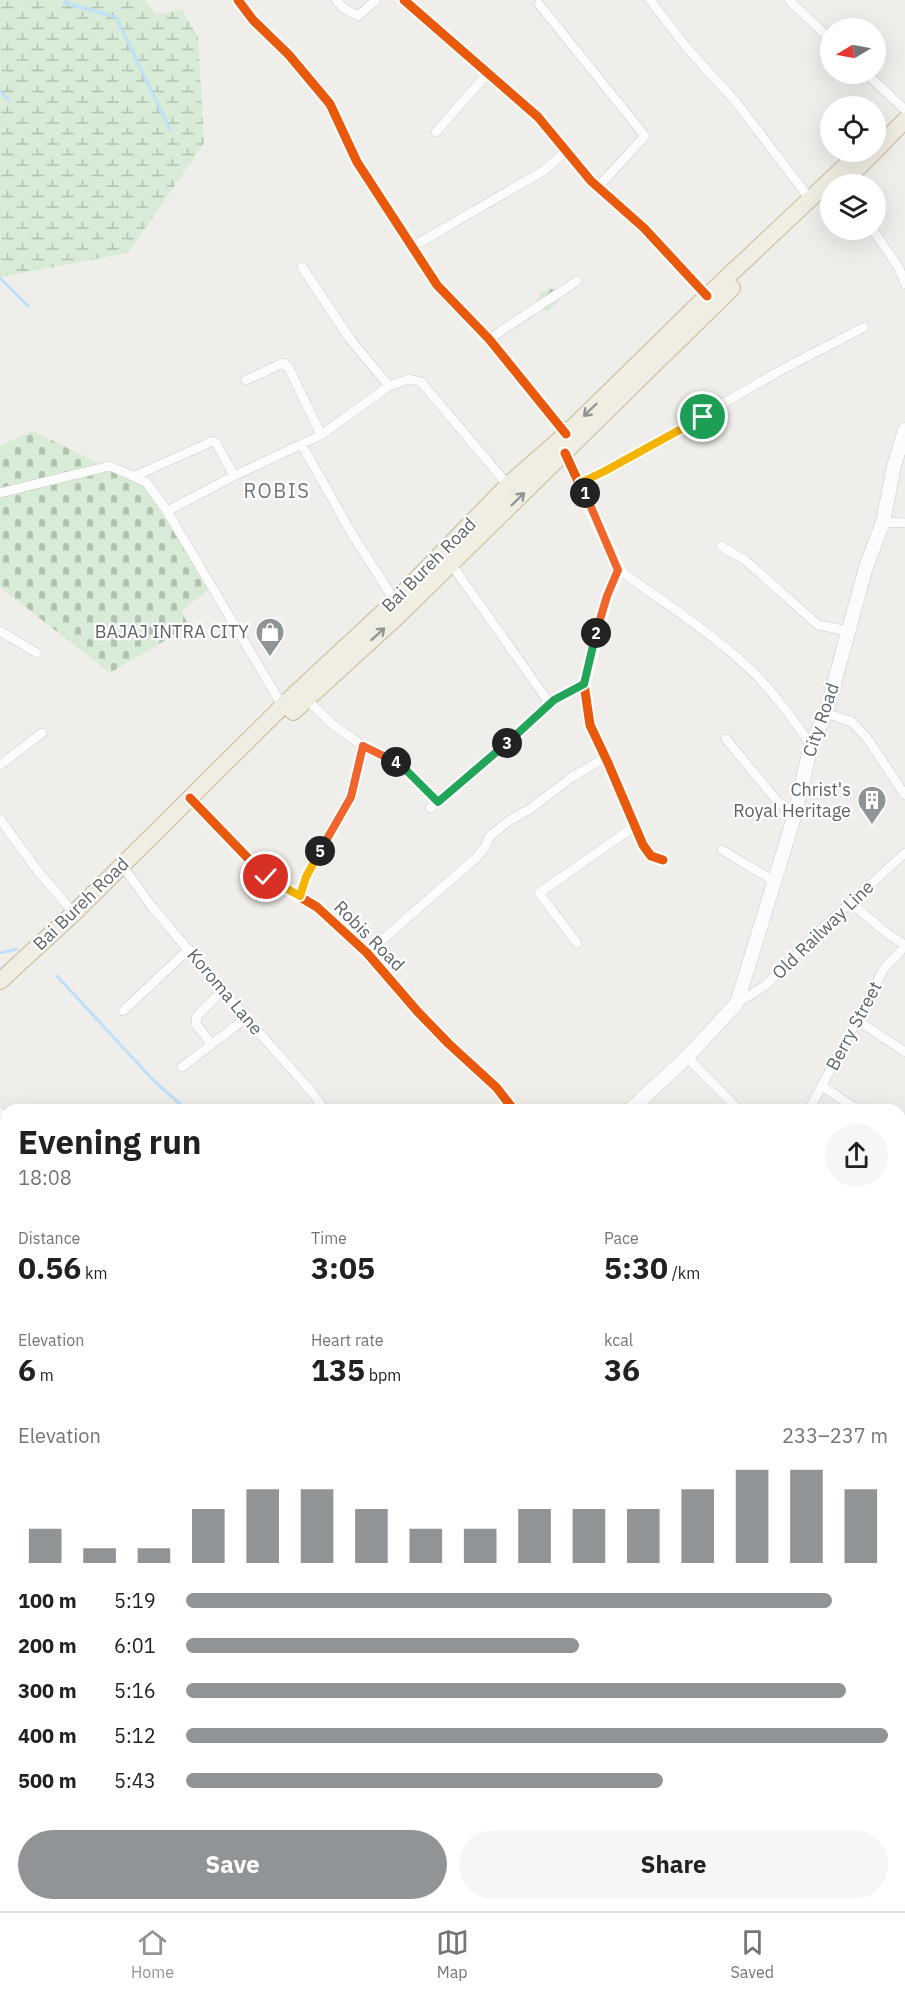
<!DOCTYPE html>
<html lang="en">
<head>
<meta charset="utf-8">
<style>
	:root { --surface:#fff; --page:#f6f6f6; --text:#202124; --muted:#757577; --line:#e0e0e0; --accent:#919496 }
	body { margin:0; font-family:"IBM Plex Sans",sans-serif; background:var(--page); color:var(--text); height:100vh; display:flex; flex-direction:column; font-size:22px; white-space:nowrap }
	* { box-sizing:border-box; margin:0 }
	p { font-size:20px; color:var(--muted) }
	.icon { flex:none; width:33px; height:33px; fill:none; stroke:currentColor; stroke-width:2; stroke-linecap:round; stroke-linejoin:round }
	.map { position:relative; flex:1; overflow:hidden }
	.details { position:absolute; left:0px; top:1104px; width:906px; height:807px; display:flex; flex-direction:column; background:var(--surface); border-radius:18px 18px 0 0; box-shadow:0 6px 24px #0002 }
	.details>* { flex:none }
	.needle { width:39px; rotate:260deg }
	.controls { position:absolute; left:820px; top:18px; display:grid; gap:12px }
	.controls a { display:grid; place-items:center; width:66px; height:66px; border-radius:50%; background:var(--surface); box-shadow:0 6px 24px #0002; font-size:30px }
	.pin { position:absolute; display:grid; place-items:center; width:51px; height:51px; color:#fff; margin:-26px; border:3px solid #fff; border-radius:50%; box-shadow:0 2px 6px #0007 }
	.km { position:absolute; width:30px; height:30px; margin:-15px; border-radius:50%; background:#222; color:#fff; font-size:16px; line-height:30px; text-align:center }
	.round { display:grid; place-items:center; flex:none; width:63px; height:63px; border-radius:32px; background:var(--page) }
	.summary { display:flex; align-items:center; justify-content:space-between; height:102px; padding:0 18px }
	h1 { font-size:33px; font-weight:700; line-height:45px }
	.metrics { display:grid; grid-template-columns:repeat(3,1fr); gap:9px; height:102px; padding:6px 18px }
	.metrics div { display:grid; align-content:center }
	.metrics b { font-size:30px; font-weight:700 }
	.metrics small { font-size:16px; font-weight:400 }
	.metrics p { font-size:16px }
	.chart { height:168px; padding:12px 18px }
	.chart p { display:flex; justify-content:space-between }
	.chart svg { width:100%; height:108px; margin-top:6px; stroke:var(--accent); stroke-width:6 }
	.primary-button { display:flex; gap:12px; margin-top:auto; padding:12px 18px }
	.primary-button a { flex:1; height:69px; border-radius:36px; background:var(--accent); color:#fff; font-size:24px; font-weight:700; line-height:69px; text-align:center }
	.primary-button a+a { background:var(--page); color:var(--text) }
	ul { padding:0 18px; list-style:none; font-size:20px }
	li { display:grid; grid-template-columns:96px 72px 1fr; align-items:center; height:45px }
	li i { height:15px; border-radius:8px; background:var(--accent) }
	.menu { display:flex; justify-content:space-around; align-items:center; height:84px; border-top:2px solid var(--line); background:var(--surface); font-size:16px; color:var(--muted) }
	.menu a { display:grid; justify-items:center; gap:3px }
	.menu .on { color:var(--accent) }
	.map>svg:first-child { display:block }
	.forest { fill:url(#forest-firs) }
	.wetland { fill:url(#wetland-marsh) }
	.cemetery { fill:url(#cemetery-stones) }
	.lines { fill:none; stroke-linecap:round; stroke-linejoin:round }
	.stream { stroke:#bfe0f9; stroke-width:3 }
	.street-casing { stroke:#cbcccc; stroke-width:10 }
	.secondary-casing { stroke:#cacacb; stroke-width:15 }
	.highway-casing { stroke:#c8b996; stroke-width:18 }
	.street { stroke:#fdfcfc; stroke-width:9 }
	.secondary { stroke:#fdfcfc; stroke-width:14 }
	.highway { stroke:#f0ede3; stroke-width:16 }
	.cycleway-casing { stroke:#fff; stroke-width:13 }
	.cycleway { stroke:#e8590c; stroke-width:9 }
	.oneway { stroke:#929393 }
	.split-1-casing { stroke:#fff; stroke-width:12 }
	.split-2-casing { stroke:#fff; stroke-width:12 }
	.split-3-casing { stroke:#fff; stroke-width:12 }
	.split-4-casing { stroke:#fff; stroke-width:12 }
	.split-5-casing { stroke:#fff; stroke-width:12 }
	.split-6-casing { stroke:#fff; stroke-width:12 }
	.split-1 { stroke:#f5b400; stroke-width:8 }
	.split-2 { stroke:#f0652b; stroke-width:8 }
	.split-3 { stroke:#22a559; stroke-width:8 }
	.split-4 { stroke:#22a559; stroke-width:8 }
	.split-5 { stroke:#f0652b; stroke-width:8 }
	.split-6 { stroke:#f5b400; stroke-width:8 }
	.labels { text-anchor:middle; stroke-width:4.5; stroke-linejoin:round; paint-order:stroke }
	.street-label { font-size:18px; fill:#5f6368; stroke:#fff }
	.poi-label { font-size:18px; fill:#5f6368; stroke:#fff; text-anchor:end }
	.neighbourhood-label { font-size:20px; letter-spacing:1.5px; fill:#70757a; stroke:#fff }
</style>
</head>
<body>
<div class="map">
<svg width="905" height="1911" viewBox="0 0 905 1911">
	<defs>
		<pattern id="forest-firs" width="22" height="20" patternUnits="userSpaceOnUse" patternTransform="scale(1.5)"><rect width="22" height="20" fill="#d8ebd6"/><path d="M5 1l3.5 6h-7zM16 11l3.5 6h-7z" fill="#b2c2b1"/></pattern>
		<pattern id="wetland-marsh" width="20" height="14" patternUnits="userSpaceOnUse" patternTransform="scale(1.5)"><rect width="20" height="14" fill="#d8ebd6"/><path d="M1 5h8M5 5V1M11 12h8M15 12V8" fill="none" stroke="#b2c2b1"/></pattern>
		<pattern id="cemetery-stones" width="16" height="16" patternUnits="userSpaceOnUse" patternTransform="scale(1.5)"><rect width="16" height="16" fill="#d8ebd6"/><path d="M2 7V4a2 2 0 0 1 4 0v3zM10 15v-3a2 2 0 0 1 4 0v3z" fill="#b2c2b1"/></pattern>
	</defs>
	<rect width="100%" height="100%" fill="#efeeea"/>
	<path class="forest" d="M550 288 556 291 558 297 557 303 548 311 543 310 535 305 540 293Z"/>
	<path class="wetland" d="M0 0H144L156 15 182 9 198 37 204 143 128 253 0 277Z"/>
	<path class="cemetery" d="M33 431 144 486 210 589 181 611 189 626 110 673 0 587V446Z"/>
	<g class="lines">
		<path class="stream" d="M65 0V3L116 17 170 130
			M0 91 9 101
			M0 278 28 306
			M0 953 17 949
			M57 976 154 1081 187 1110
			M900 1513 905 1518"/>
		<g class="street-casing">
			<path id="street" d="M238 0 253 20 289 55 330 104 357 162 437 285 489 339 566 434
				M336 0 343 8 358 16 376 0
				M404 0 538 117 591 181 644 228 707 296
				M650 0 687 48 736 102 810 199
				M789 0 831 40
				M539 4 645 136 598 187
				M867 74 904 109
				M436 132 487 74
				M873 230 899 268 905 284
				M412 247 543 171 566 151
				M302 267 350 339 389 386
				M489 339 577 281
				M246 380 283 363 289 368 321 435
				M302 445 352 534 395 601
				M565 453 619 570 607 596 584 684 590 725 608 763 643 845 651 856 663 860
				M135 476 213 441 216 443 234 476
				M580 483C644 455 702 415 762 381 795 362 830 345 864 327
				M0 493 110 466 146 482 167 511 283 707
				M167 511 234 476 321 435 389 386 409 379 421 382 508 485
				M883 522 905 523
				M721 546 745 560 818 625 849 631
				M449 561 550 704
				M619 570C663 602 711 632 751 670 773 691 793 719 811 745
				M0 631 37 653
				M304 697 332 724 363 746 400 764 438 802
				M826 713 852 722 867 738 905 795
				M726 739 778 802 795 814
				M0 765 42 733
				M190 798 266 877 317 907 367 953 418 1012 449 1044 496 1087 514 1110
				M430 808 485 763 554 700 584 684
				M0 819 37 870 76 916
				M722 850 774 881
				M127 872 152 907 246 1018 312 1092 324 1110
				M300 896 306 877 330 831 351 797 363 746
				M851 903 888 934 905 945
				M577 943 539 893 635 826
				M367 953 477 857 485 847 490 836 510 820 530 809 572 777 605 758
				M737 1003 766 985 816 934 905 853
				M123 1011 189 949
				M857 1020 905 1052
				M211 1044 196 1024 197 1016 223 990
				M687 1057 739 1110
				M182 1067 246 1018
				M822 1086 858 1110
				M809 1110 885 967 898 954 905 945
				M0 1112 6 1118
				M900 1141 905 1145
				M900 1278 905 1283
				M0 1297 6 1289
				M900 1366 905 1368
				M900 1453 905 1456
				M0 1579 6 1584
				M900 1687 905 1684
				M0 1745 3 1748
				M900 1851 905 1849
				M0 1891 6 1892
				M71 1905 100 1911
				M547 1905 557 1911
				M870 1905 873 1911
				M313 1911 321 1905
				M616 1911 619 1905
				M818 1911 826 1905"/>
		</g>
		<g class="secondary-casing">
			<path id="secondary" d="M630 1110 687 1057 737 1003 795 814 811 745 826 713 866 567 883 522 894 466 905 430
				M0 1485 6 1481"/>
		</g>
		<g class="highway-casing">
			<path id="highway" d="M876 150 905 120
				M842 184 874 152
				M293 712 399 615 732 288
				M0 981 74 913 299 690 395 601 508 485 566 434 707 296 860 152"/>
		</g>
		<use href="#street" class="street"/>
		<use href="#secondary" class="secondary"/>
		<use href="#highway" class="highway"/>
		<g class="cycleway-casing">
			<path id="cycleway" d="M238 0 253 20 289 55 330 104 357 162 437 285 489 339 566 434
				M404 0 538 117 591 181 644 228 707 296
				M565 453 619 570 607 596 584 684 590 725 608 763 643 845 651 856 663 860
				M190 798 266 877 317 907 367 953 418 1012 449 1044 496 1087 514 1110"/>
		</g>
		<use href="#cycleway" class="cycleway"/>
	</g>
	<defs><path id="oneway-shaft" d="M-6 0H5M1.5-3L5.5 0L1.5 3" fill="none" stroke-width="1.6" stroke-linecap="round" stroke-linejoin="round" transform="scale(1.5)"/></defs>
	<g class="oneway">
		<use href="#oneway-shaft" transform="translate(590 410) rotate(136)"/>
		<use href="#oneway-shaft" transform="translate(518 499) rotate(-44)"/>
		<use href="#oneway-shaft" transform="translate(378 634) rotate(-42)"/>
	</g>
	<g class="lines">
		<g class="split-1-casing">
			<path id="split-1" d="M585 493 580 483 605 471 703 417"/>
		</g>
		<g class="split-2-casing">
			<path id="split-2" d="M585 493 618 570 607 596 596 633"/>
		</g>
		<g class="split-3-casing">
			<path id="split-3" d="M507 743 554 700 584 684 596 633"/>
		</g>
		<g class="split-4-casing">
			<path id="split-4" d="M396 762 400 764 438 802 507 743"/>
		</g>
		<g class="split-5-casing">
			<path id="split-5" d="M320 851 351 797 363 746 396 762"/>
		</g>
		<g class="split-6-casing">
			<path id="split-6" d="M266 877 300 896 306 877 320 851"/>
		</g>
		<use href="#split-1" class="split-1"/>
		<use href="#split-2" class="split-2"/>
		<use href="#split-3" class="split-3"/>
		<use href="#split-4" class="split-4"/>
		<use href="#split-5" class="split-5"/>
		<use href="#split-6" class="split-6"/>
	</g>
	<defs>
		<g id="shop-pin" transform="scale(1.5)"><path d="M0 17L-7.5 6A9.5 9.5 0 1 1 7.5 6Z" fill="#919496" stroke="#fff"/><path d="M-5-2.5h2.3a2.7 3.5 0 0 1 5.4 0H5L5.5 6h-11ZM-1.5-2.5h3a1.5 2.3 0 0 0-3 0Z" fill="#fff"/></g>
		<g id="building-pin" transform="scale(1.5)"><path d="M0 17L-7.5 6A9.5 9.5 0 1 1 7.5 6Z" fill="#919496" stroke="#fff"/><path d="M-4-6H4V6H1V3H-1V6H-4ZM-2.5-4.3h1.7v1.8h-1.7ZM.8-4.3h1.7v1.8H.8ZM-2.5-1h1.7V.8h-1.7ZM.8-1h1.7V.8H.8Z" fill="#fff"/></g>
	</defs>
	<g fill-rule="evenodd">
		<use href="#shop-pin" x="270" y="632"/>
		<use href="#building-pin" x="872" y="800"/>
	</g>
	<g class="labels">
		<g class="street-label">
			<text transform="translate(429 565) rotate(-45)" y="6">Bai Bureh Road</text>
			<text transform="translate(821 720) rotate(-71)" y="6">City Road</text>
			<text transform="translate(81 904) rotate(-44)" y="6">Bai Bureh Road</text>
			<text transform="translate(823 930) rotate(-44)" y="6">Old Railway Line</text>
			<text transform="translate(369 936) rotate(45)" y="6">Robis Road</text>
			<text transform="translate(225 992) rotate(50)" y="6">Koroma Lane</text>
			<text transform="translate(854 1026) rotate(-62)" y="6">Berry Street</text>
		</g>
		<g class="poi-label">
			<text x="249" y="638">BAJAJ INTRA CITY</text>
			<text x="851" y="796">Christ's<tspan x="851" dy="21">Royal Heritage</tspan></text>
		</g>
		<g class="neighbourhood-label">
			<text x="277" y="498">ROBIS</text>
		</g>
	</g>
</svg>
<div class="controls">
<a><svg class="needle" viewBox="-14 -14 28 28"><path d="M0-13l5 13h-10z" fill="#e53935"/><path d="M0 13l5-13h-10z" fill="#757577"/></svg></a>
<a><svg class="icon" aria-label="locate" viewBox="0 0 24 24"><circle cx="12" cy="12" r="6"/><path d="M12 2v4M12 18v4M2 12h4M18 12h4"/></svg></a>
<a><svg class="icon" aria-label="layers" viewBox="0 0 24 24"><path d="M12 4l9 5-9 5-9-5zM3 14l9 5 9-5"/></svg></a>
</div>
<div class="pin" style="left:703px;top:417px;background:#1e9e55"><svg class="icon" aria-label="arrive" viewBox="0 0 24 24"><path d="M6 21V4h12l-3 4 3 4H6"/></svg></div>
<div class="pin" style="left:266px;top:877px;background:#d93025"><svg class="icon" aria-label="check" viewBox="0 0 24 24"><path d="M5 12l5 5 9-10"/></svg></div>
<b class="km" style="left:585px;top:493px">1</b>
<b class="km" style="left:596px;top:633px">2</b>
<b class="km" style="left:507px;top:743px">3</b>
<b class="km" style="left:396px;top:762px">4</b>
<b class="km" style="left:320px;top:851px">5</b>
<section class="details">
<div class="summary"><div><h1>Evening run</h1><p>18:08</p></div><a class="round"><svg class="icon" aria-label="share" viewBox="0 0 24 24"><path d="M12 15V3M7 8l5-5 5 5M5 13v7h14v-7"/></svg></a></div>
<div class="metrics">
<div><p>Distance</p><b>0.56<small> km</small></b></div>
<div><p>Time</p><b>3:05</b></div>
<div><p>Pace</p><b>5:30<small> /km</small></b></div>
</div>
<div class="metrics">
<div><p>Elevation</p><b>6<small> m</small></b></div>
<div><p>Heart rate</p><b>135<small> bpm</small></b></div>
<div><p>kcal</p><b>36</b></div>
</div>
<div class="chart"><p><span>Elevation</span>233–237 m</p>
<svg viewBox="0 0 160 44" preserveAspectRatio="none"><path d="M5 44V30M15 44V38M25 44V38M35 44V22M45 44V14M55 44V14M65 44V22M75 44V30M85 44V30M95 44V22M105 44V22M115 44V22M125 44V14M135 44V6M145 44V6M155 44V14"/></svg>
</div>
<ul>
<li><b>100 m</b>5:19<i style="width:92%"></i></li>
<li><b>200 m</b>6:01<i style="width:56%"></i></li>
<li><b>300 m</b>5:16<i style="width:94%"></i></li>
<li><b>400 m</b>5:12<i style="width:100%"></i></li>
<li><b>500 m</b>5:43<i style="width:68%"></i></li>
</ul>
<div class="primary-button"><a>Save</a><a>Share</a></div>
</section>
</div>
<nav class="menu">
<a class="on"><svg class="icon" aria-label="home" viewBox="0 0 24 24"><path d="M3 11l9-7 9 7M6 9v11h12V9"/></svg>Home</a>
<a><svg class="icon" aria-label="map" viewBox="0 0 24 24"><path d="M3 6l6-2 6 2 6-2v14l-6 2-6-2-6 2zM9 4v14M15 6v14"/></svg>Map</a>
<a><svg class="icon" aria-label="saved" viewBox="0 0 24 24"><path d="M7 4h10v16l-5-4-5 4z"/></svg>Saved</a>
</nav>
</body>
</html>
